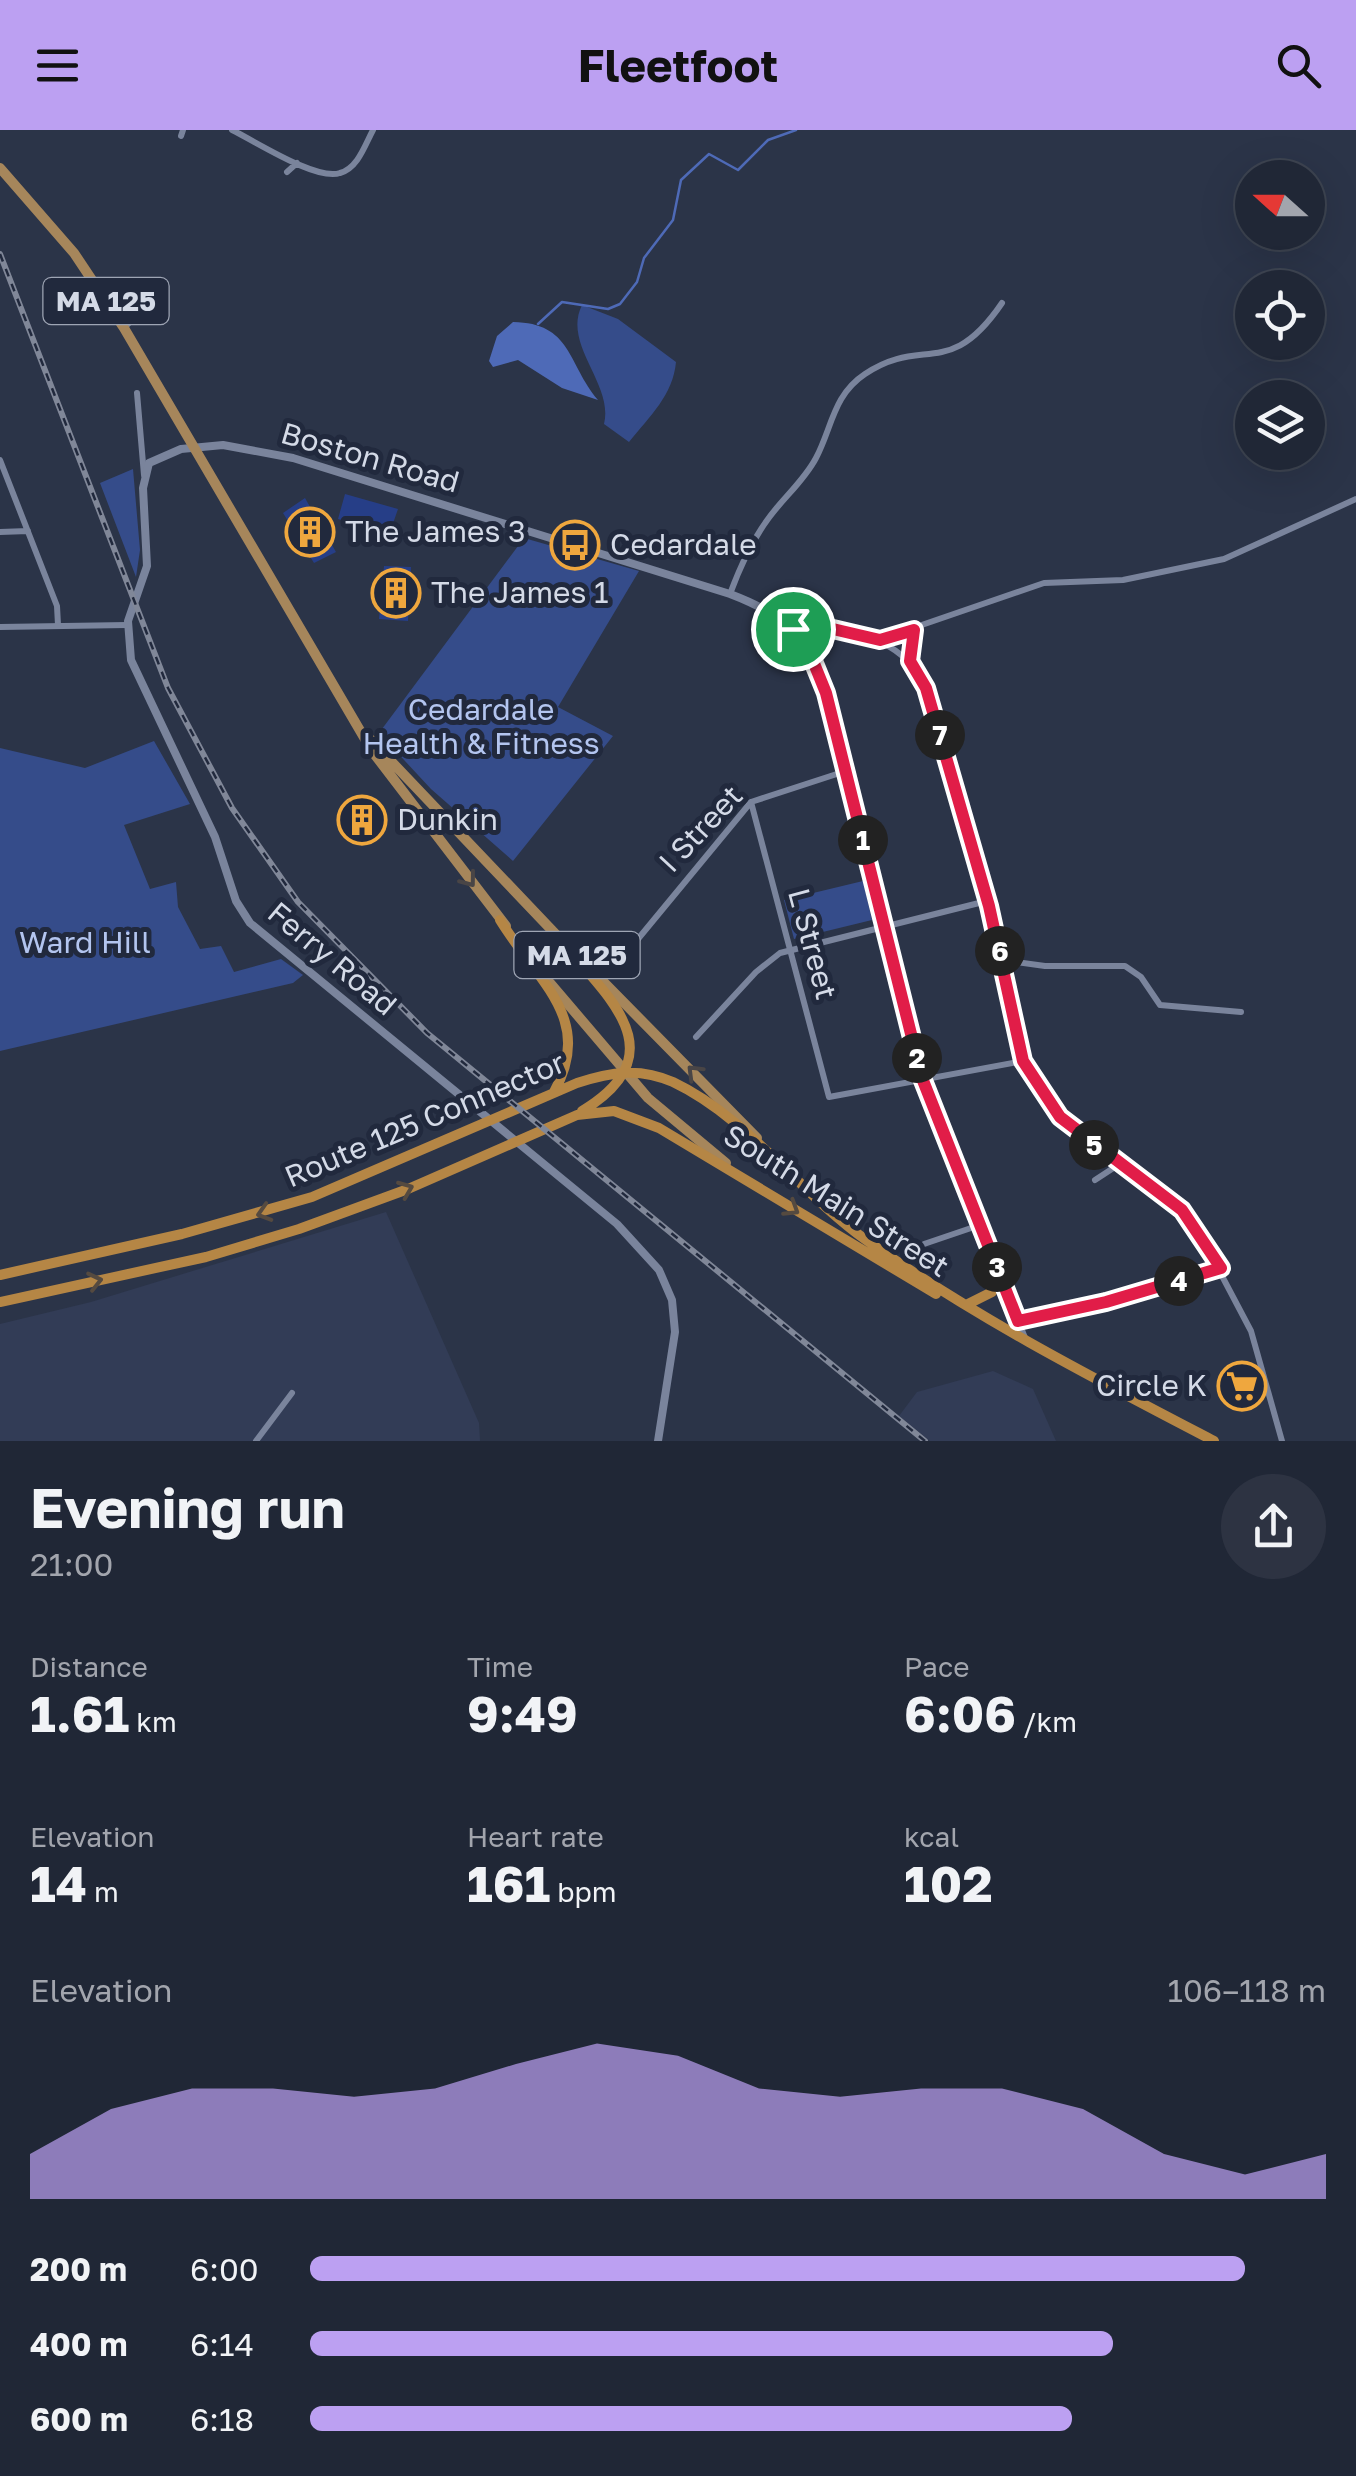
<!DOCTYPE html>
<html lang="en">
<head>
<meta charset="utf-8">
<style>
	:root { --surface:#202736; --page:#2d3342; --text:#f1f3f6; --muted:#a2a5ad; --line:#3d4451; --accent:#bca0f2 }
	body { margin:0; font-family:"Golos Text",sans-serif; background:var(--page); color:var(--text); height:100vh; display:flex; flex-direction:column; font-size:38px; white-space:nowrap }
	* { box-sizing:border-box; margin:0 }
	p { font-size:32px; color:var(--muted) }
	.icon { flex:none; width:55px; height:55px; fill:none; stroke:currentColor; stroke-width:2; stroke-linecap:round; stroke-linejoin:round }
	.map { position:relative; height:1311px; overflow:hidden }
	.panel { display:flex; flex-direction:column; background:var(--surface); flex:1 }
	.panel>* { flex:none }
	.needle { width:65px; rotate:291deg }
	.controls { position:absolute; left:1235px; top:30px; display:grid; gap:20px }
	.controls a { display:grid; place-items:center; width:90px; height:90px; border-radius:50%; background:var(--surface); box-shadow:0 10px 40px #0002,0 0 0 2px var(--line); font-size:50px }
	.pin { position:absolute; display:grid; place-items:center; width:85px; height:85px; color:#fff; margin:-42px; border:5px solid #fff; border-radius:50%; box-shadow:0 2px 10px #0007 }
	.km { position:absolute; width:50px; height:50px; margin:-25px; border-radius:50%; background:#222; color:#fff; font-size:28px; line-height:50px; text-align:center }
	.round { display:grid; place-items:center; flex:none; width:105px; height:105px; border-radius:52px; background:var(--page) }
	.overview { display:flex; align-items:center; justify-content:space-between; height:170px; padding:0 30px }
	h1 { font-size:55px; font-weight:700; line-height:75px }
	.figures { display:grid; grid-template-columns:repeat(3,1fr); gap:15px; height:170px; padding:10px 30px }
	.figures div { display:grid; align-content:center }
	.figures b { font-size:50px; font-weight:700 }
	.figures small { font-size:28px; font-weight:400 }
	.figures p { font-size:28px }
	.chart { height:280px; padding:20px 30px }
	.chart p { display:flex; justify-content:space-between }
	.chart svg { width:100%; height:180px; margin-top:10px; fill:var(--accent); opacity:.7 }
	ul { padding:0 30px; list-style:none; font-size:32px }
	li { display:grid; grid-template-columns:160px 120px 1fr; align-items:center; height:75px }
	li i { height:25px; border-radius:12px; background:var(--accent) }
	header { display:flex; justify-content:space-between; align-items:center; height:130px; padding:0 30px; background:var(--accent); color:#111; font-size:45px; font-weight:700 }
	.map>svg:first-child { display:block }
	.built { fill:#323c56 }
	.green { fill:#354c8a }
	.water { fill:#4e6ab7 }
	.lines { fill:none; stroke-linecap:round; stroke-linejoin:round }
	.stream { stroke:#4e6ab7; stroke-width:2.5 }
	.building { fill:#263e87 }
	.minor { stroke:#7a849c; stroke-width:6 }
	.tertiary { stroke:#7a849c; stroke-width:8 }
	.primary { stroke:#a6865b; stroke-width:10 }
	.trunk { stroke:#b58645; stroke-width:10 }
	.rail-casing { stroke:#808798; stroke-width:6 }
	.rail { stroke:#21293d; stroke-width:2.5; stroke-dasharray:8; stroke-linecap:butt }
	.oneway { stroke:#494546 }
	.oneway2 { stroke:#554a40 }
	.route-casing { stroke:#fff; stroke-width:20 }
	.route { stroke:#e11d48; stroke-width:12 }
	.labels { text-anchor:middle; stroke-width:10; stroke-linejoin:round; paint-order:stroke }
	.shield { fill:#21293d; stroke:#9ea5b4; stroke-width:2.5 }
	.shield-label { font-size:28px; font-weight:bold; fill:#d4dae7 }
	.street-label { font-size:30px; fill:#d4dae7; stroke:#21293d }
	.poi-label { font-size:30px; fill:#d4dae7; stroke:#21293d; text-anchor:start }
	.park-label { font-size:30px; fill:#b3c5ef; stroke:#21293d }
</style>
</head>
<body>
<header><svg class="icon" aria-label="menu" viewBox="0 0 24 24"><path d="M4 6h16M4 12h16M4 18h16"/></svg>Fleetfoot<svg class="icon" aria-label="search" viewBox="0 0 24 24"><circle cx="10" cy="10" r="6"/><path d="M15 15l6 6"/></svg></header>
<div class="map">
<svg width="1356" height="1311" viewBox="0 0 1356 1311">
	<rect width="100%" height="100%" fill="#2b3448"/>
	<path class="built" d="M386 1082 479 1293 480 1311H0V1194L91 1172Z
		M993 1241 1033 1259 1056 1311H930L899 1286 917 1262Z"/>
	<path class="green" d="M582 175 618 189 676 232C673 265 650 286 629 312L604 294C614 254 562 215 582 175Z
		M133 339 140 420 136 447 100 353Z
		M524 408 639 441 558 577 613 606 513 731 431 659 379 603Z
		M154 611 190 674 124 695 150 759 176 752 178 777 200 819 221 816 234 842 281 829 303 845 293 853 0 921V618L85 638Z
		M863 751 872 790 794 809 784 770Z"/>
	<path class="water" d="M513 192C572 193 567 233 598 270L562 258 518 230 493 237 489 231 497 206Z"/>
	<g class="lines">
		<path class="stream" d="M538 194 562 172 608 179 620 174 637 152 644 128 673 90 681 50 709 24 738 40 768 10 796 0"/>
	</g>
	<path class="building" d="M345 364 398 379 389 405 338 389Z
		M305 368 336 422 314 433 283 383Z
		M384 436 411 437 408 491 379 489Z"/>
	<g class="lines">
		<path class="minor" d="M232 0C255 11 316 51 340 43 358 38 365 15 373 0
			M181 6 183 0
			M287 42 297 33
			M124 198 138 184 142 166
			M137 263 144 345
			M0 330 57 476 58 495
			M0 402 28 401
			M730 464C740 437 751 412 768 389 783 368 804 351 816 328 832 298 833 265 865 244 923 205 949 251 1002 173
			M0 497 127 495
			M793 499C839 493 891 505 919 544L989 776 1022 929 1060 987 1193 1091 1251 1201 1282 1311
			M881 509 1044 453 1123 450 1224 429 1356 369
			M910 531 913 500
			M751 672 829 967 1023 931
			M1002 830 1045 836H1125L1141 847 1160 875 1241 882
			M619 832 751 672 846 641
			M696 907 756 842 780 823 987 771
			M1095 1050 1121 1033
			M924 1114 980 1095
			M1018 1191 1106 1172 1221 1138
			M256 1311 292 1263"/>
		<path class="tertiary" d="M658 1311 675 1202 672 1170 659 1140 617 1094 250 793 236 771 215 707 131 530 128 491 147 436 143 358 149 333 181 319 223 315 293 328 730 464C788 486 804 506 826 563L922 948 1024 1208"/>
		<path class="primary" d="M0 38 74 123 124 198 372 621 506 796
			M369 608 564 813
			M580 828 757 1008
			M550 853 648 968 726 1033"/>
		<path class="trunk" d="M500 790C538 852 595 889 554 962
			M559 809C608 867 678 923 582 981
			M0 1145 182 1104 312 1067 577 953C611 942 639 937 673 952 747 987 800 1063 866 1110 976 1188 1095 1249 1214 1311
			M0 1172 206 1127 299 1099 408 1059 577 985 614 981 659 998 936 1164
			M966 1175 992 1162 1000 1144"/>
		<g class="rail-casing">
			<path id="rail" d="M0 124 168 558 232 678 298 772 427 903 925 1311"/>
		</g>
		<use href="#rail" class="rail"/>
	</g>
	<defs><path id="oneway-chevron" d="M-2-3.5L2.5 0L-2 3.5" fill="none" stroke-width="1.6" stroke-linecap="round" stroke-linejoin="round" transform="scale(2.5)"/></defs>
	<g class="oneway">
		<use href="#oneway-chevron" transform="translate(469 750) rotate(53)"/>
		<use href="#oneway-chevron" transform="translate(694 942) rotate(-135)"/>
	</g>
	<g class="oneway2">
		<use href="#oneway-chevron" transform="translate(406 1059) rotate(-22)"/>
		<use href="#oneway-chevron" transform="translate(792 1079) rotate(32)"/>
		<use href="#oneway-chevron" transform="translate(264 1083) rotate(163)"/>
		<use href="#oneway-chevron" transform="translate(95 1151) rotate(-13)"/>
	</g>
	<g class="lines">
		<g class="route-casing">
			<path id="route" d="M820 496 880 510 914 500 910 531 926 558 989 776 1023 931 1060 987 1182 1080 1221 1138 1106 1172 1018 1191 922 948 826 563 811 526 793 499Z"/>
		</g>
		<use href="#route" class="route"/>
	</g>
	<defs>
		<g id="building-ring" transform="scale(2.5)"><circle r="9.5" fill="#21293d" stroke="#efa73e" stroke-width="1.5"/><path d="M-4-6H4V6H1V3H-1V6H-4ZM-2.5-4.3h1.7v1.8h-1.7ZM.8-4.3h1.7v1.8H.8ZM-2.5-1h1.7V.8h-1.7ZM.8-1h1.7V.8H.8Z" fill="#efa73e"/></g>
		<g id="bus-ring" transform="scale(2.5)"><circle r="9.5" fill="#21293d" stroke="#efa73e" stroke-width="1.5"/><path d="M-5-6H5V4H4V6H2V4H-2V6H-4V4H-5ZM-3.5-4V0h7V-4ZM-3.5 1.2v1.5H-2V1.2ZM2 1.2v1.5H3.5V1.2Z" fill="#efa73e"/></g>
		<g id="supermarket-ring" transform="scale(2.5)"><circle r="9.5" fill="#21293d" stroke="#efa73e" stroke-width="1.5"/><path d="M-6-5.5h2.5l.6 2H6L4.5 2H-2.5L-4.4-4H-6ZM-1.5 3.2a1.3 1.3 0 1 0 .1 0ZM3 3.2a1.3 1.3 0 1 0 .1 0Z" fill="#efa73e"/></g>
	</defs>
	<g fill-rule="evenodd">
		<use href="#building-ring" x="310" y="402"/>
		<use href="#bus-ring" x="575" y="415"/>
		<use href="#building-ring" x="396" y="463"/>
		<use href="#building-ring" x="362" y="690"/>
		<use href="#supermarket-ring" x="1242" y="1256"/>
	</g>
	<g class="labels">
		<g class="shield">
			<rect x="43.5" y="148" width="125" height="46" rx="8"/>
			<rect x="514.5" y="802" width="125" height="46" rx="8"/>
		</g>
		<g class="shield-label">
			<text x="106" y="181">MA 125</text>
			<text x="577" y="835">MA 125</text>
		</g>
		<g class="street-label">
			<text transform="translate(370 328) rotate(16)" y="10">Boston Road</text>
			<text transform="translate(701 699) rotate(-47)" y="10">I Street</text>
			<text transform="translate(812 814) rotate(75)" y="10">L Street</text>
			<text transform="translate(332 829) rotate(40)" y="10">Ferry Road</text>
			<text transform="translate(425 990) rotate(-23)" y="10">Route 125 Connector</text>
			<text transform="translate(836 1071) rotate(32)" y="10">South Main Street</text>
		</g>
		<g class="poi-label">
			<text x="345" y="412">The James 3</text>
			<text x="610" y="425">Cedardale</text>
			<text x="431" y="473">The James 1</text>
			<text x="397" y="700">Dunkin</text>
			<text x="1207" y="1266" text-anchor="end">Circle K</text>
		</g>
		<g class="park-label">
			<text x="481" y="590">Cedardale<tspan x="481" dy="34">Health &amp; Fitness</tspan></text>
			<text x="85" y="823">Ward Hill</text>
		</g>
	</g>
</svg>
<div class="controls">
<a><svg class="needle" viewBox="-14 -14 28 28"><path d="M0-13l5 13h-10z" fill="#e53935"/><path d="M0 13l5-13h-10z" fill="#a2a5ad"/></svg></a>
<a><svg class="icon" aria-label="locate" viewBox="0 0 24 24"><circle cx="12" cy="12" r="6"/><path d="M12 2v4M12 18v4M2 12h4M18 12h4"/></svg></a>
<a><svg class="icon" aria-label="layers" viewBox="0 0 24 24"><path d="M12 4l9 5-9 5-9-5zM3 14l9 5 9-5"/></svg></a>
</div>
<div class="pin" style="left:793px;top:499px;background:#1e9e55"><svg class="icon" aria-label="arrive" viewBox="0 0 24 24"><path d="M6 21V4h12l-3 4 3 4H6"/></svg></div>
<b class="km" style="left:863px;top:710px">1</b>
<b class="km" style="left:917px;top:928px">2</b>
<b class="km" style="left:997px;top:1137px">3</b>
<b class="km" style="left:1179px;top:1151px">4</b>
<b class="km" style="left:1094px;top:1015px">5</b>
<b class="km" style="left:1000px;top:821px">6</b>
<b class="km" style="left:940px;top:605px">7</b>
</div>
<section class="panel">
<div class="overview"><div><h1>Evening run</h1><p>21:00</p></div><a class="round"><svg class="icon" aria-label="share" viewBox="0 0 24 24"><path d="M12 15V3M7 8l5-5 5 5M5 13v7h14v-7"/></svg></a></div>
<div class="figures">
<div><p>Distance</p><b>1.61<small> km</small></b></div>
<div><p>Time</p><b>9:49</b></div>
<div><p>Pace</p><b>6:06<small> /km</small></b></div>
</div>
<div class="figures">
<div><p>Elevation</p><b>14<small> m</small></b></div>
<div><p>Heart rate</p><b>161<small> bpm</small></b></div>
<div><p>kcal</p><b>102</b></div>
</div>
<div class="chart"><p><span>Elevation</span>106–118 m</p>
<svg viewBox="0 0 160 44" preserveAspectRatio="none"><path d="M0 44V33L10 22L20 17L30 17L40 19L50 17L60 11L70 6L80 9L90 17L100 19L110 17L120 17L130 22L140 33L150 38L160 33V44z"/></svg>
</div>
<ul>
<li><b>200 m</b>6:00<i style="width:92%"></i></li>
<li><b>400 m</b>6:14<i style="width:79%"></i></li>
<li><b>600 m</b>6:18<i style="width:75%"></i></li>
</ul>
</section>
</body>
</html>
